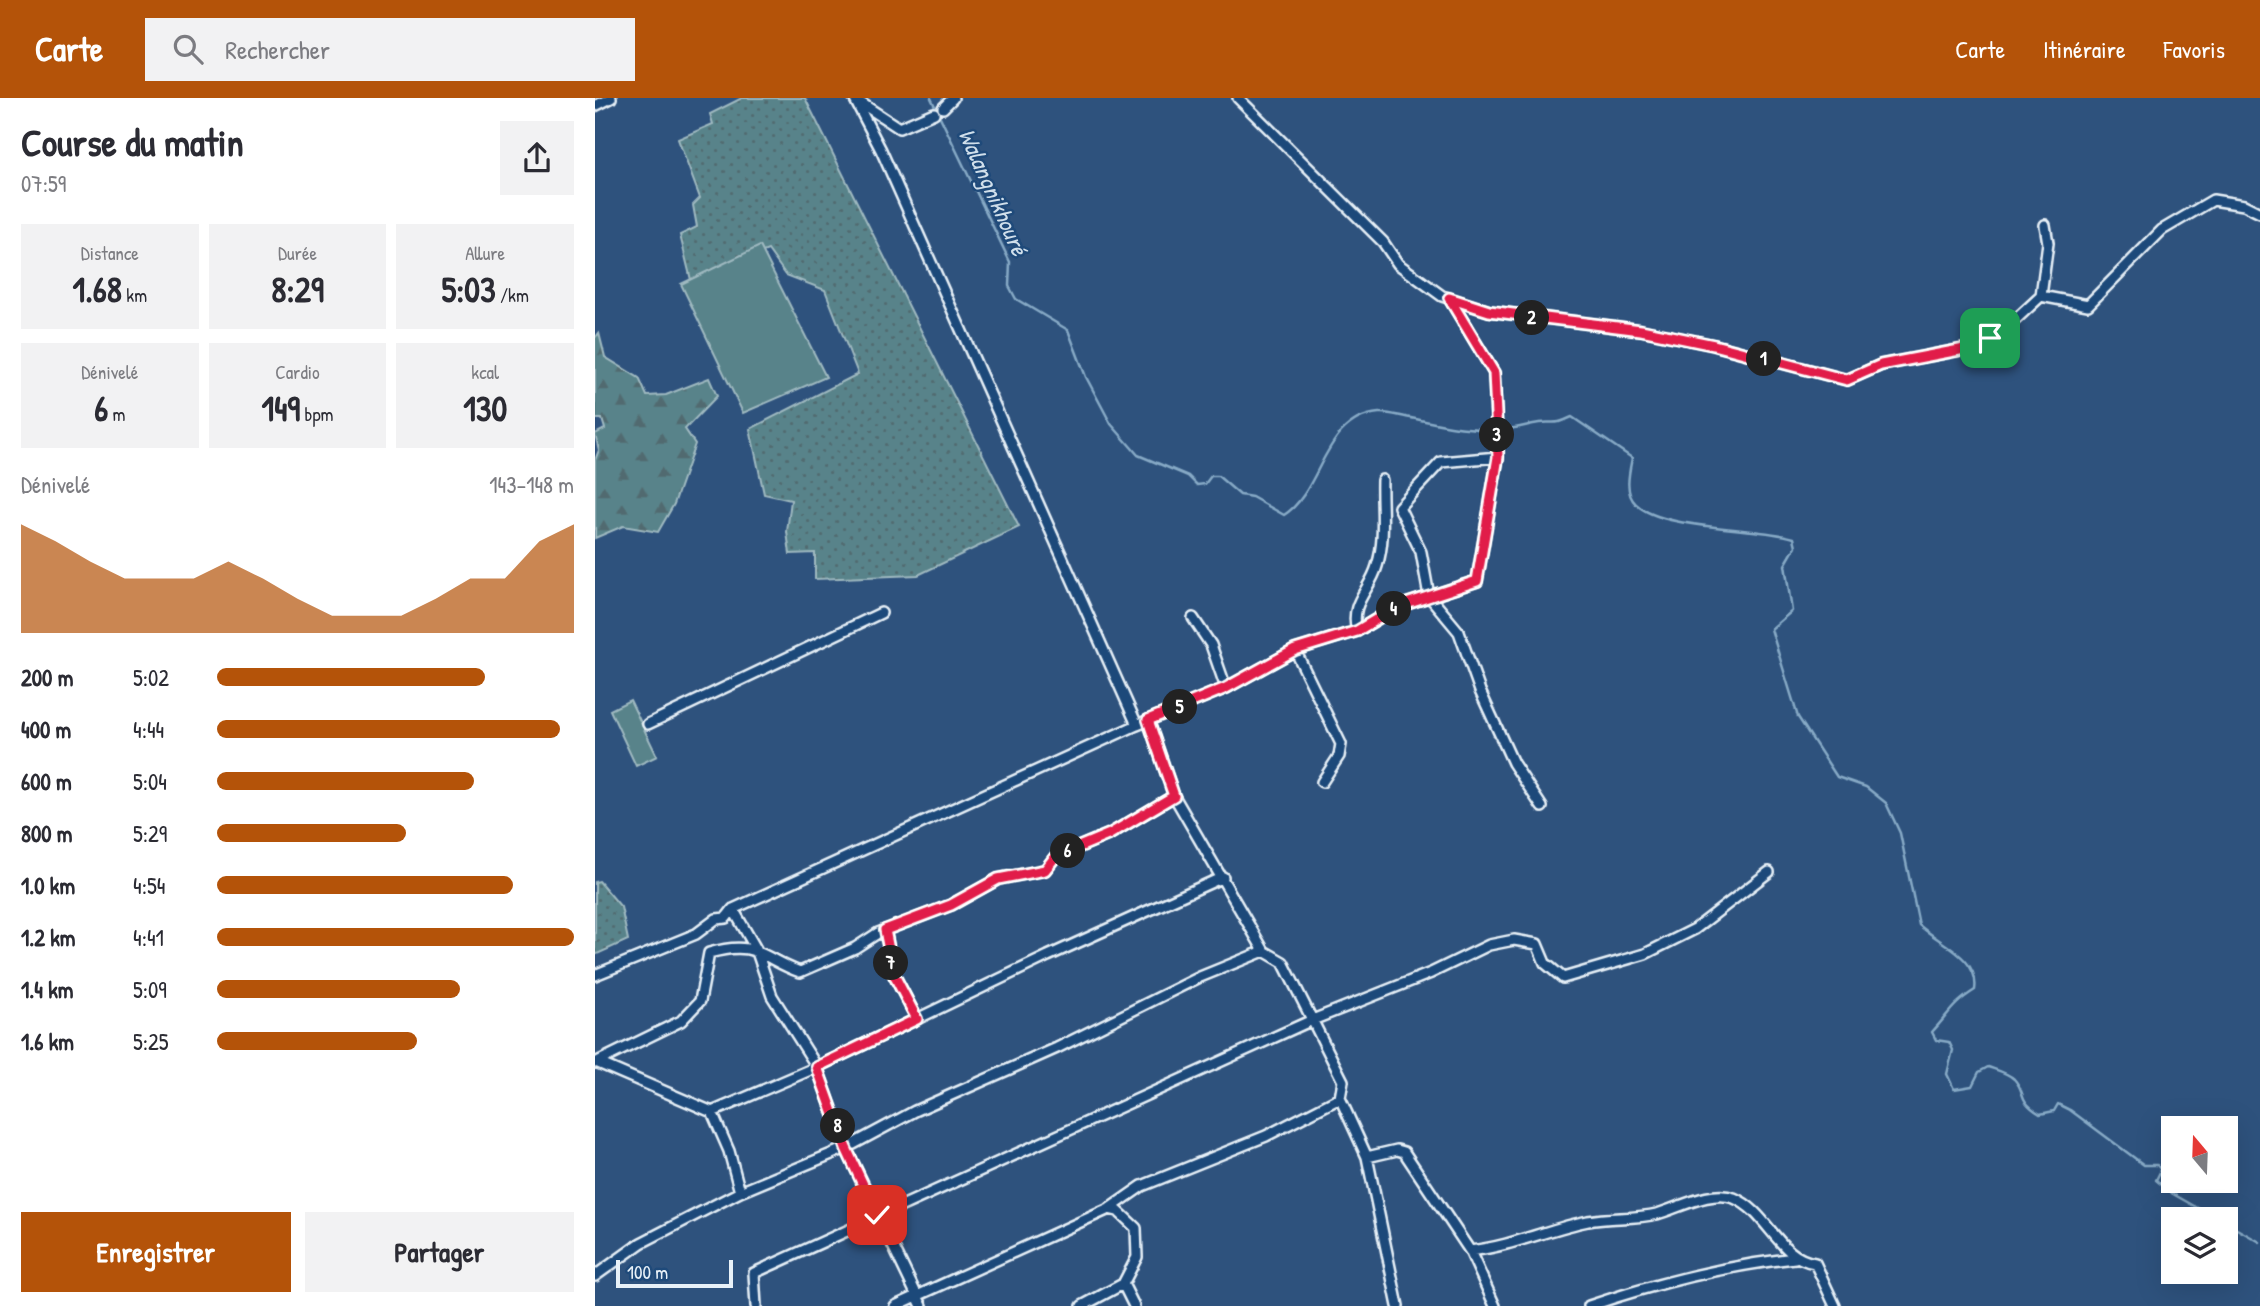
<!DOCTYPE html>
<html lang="fr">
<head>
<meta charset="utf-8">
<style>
	:root { --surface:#fff; --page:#f2f2f3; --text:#2b2b33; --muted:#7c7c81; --accent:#b45309 }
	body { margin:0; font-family:"Patrick Hand",sans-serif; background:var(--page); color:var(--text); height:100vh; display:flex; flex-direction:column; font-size:26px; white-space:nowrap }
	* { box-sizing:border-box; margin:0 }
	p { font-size:23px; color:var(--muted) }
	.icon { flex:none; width:38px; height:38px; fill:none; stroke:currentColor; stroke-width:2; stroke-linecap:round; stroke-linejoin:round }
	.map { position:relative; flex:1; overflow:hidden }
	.side { display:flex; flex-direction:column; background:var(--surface); width:595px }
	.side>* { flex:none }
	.needle { width:46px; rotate:341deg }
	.fabs { position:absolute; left:1566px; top:1018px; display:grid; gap:14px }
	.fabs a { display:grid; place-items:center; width:77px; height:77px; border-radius:0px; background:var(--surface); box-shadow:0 7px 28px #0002; font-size:35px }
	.scale { position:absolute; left:21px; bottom:18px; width:117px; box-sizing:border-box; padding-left:7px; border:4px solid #e8f1f8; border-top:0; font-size:19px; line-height:24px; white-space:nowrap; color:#e8f1f8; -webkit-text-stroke:5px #1f4a7a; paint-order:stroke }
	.pin { position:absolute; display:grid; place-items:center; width:60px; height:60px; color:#fff; margin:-30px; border-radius:14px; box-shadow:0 4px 10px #0006 }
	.km { position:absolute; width:35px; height:35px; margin:-18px; border-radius:50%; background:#222; color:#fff; font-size:19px; line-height:35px; text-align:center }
	.round { display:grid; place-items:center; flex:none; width:74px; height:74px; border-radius:0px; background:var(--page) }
	.overview { display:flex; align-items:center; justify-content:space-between; height:119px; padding:0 21px }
	h1 { font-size:38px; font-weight:700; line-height:52px }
	.metrics { display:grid; grid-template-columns:repeat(3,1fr); gap:10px; height:119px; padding:7px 21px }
	.metrics div { display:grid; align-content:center; border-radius:0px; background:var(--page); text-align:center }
	.metrics b { font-size:35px; font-weight:700 }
	.metrics small { font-size:19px; font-weight:400 }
	.metrics p { font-size:19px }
	.chart { height:196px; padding:14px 21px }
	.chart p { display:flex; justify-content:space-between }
	.chart svg { width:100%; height:126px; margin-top:7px; fill:var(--accent); opacity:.7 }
	.cta { display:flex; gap:14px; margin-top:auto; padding:14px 21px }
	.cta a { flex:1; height:80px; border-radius:0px; background:var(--accent); color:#fff; font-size:28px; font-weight:700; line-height:80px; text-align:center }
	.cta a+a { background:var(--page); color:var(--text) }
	ul { padding:0 21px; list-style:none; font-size:23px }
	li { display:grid; grid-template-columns:112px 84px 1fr; align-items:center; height:52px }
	li i { height:18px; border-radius:9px; background:var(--accent) }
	header { display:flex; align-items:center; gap:42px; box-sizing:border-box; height:98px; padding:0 35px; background:var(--accent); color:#fff }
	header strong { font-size:33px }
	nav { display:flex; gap:38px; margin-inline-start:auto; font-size:24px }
	.search { width:490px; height:63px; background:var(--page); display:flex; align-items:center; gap:18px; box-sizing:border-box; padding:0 24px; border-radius:0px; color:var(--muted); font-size:26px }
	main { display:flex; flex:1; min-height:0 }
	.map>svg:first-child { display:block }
	.grass { fill:url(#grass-dots); stroke:#a0bac1; stroke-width:2 }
	.forest { fill:url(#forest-firs); stroke:#a0bac1; stroke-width:2 }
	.park { fill:#58838a; stroke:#a0bac1; stroke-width:2 }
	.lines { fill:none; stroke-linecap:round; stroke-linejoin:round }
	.stream { stroke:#87aac6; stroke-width:2.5 }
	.street-casing { stroke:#e8f1f8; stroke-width:14 }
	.street { stroke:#1f4a7a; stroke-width:9 }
	.route-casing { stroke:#fff; stroke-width:14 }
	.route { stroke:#e11d48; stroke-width:9 }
	.labels { text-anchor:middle; stroke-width:5; stroke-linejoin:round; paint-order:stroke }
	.water-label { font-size:24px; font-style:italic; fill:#d0dfeb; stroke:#1f4a7a }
</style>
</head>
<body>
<header>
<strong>Carte</strong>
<div class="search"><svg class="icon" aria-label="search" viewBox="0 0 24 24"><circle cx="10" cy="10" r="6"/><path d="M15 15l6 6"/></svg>Rechercher</div>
<nav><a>Carte</a><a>Itinéraire</a><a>Favoris</a></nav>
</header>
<main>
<section class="side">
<div class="overview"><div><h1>Course du matin</h1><p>07:59</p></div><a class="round"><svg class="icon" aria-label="share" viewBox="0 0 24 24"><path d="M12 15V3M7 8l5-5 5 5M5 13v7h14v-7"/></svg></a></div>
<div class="metrics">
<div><p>Distance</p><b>1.68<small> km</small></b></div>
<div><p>Durée</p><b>8:29</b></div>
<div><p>Allure</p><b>5:03<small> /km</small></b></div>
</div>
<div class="metrics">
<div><p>Dénivelé</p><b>6<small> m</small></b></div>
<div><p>Cardio</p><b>149<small> bpm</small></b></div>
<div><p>kcal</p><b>130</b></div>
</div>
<div class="chart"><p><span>Dénivelé</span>143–148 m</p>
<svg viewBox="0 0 160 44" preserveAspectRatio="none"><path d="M0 44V6L10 12L20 19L30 25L40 25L50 25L60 19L70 25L80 32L90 38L100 38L110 38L120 32L130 25L140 25L150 12L160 6V44z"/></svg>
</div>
<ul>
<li><b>200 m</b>5:02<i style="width:75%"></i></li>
<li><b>400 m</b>4:44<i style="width:96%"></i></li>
<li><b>600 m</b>5:04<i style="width:72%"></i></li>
<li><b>800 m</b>5:29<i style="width:53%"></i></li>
<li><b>1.0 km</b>4:54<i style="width:83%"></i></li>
<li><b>1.2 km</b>4:41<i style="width:100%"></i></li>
<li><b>1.4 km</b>5:09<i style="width:68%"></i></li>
<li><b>1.6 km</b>5:25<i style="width:56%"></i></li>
</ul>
<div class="cta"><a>Enregistrer</a><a>Partager</a></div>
</section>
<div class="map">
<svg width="1665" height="1208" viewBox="0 0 1665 1208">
	<defs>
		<pattern id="grass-dots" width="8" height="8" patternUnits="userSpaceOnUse" patternTransform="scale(1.75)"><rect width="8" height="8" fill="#58838a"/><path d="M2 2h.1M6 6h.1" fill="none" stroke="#516b70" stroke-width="1.8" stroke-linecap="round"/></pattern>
		<pattern id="forest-firs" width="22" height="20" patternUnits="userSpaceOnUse" patternTransform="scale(1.75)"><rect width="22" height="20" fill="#58838a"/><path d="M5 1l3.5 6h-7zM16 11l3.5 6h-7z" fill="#516b70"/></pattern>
	</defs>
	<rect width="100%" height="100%" fill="#2e527d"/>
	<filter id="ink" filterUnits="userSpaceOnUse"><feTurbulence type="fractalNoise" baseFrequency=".0143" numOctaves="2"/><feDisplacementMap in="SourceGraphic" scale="14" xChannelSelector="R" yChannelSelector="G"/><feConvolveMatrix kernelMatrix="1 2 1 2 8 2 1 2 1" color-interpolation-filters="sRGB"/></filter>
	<g filter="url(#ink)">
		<path class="grass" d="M147 0H210L424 429 323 477 220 481V455L195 456 192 434 196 402 169 396 155 331 263 276 230 192 191 177 173 152 96 182 85 137 102 129 98 107 105 100 83 41 118 26 115 16Z
			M4 783 26 809 33 842 0 857V784Z"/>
		<path class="forest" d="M4 235 10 259 44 280 52 298 71 297 114 280 122 298 90 331 100 346 79 406 63 434 28 428 0 440V362L4 352 0 336 10 331 7 321H0V240Z"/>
		<path class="park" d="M165 148 231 279 148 315 86 186Z
			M35 602 62 658 41 668 15 612Z"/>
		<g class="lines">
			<path class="stream" d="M336 0 415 164 414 188 421 201 473 232 491 279 516 326 543 357 593 378 602 387 610 386 616 378H623L645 397 657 399 689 417C728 392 727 320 784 315 794 314 807 319 816 320 843 326 869 332 896 331
				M908 331C921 331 931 327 944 325 961 323 958 328 977 319L1037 360C1034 375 1029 395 1041 406 1068 433 1162 428 1199 440L1201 448 1190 467 1197 513 1176 531 1203 619 1242 679 1271 689 1291 705 1305 735 1324 827C1345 846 1385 860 1380 892 1356 907 1355 915 1337 934L1341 942 1354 944 1358 952 1352 976 1359 991 1377 988 1384 974 1393 969C1401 972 1413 975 1419 981 1432 995 1421 1001 1445 1016L1459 1013 1463 1006 1475 1012 1549 1067H1562L1566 1072 1561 1082 1578 1096 1624 1122
				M1631 1125 1665 1144"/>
			<g class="street-casing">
				<path id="street" d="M259 0 286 52 542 627
					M643 0 788 144 803 166 847 198 894 213 1046 232 1119 247 1252 282 1286 267 1375 250 1406 235 1446 198 1493 207 1567 132 1618 102 1649 107 1665 115
					M260 1 304 30 339 15
					M0 8 16 0
					M348 10 358 0
					M1446 198 1453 145 1450 127
					M903 359 846 364 804 409 826 454 834 498 864 534 885 593 918 665 947 709
					M598 520 616 547 631 590
					M762 533C754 504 775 493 782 468 791 440 786 410 787 382
					M700 552 746 646 744 658 727 684
					M553 622 579 698 669 853
					M53 626 286 515
					M628 779 453 858 222 969 251 1050 322 1198 514 1111 547 1088 671 1038 745 1000
					M138 811 542 627 631 590 700 552 762 533 802 509 882 483 903 359 899 275 854 200
					M290 832 299 877 322 921
					M0 877 101 836 121 821 131 820 138 811 161 851 177 898 222 969 117 1014
					M1 964 117 1014 134 1053 145 1094
					M0 965 86 923 105 903 114 855C162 841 166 860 205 874L260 850 283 835 356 807 403 781 450 772 460 759 515 736 579 698
					M772 1059 803 1208
					M514 1111 523 1113 541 1130 542 1159 528 1186 539 1208
					M875 1153C918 1148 953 1131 993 1123 1016 1119 1040 1121 1062 1116 1084 1110 1116 1091 1139 1100 1173 1114 1183 1160 1220 1165L1240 1208
					M0 1178 46 1145 145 1094 251 1050 320 1013 462 950 605 879 669 853 688 864 748 983 745 1000 772 1059 802 1052 809 1054 875 1153 900 1208
					M161 1208 159 1175 715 923 836 875 894 847 919 842 942 846 950 865 968 880 1050 856 1100 831 1174 774
					M300 1208 322 1198 327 1208
					M487 1208 528 1186
					M994 1208C1062 1185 1129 1168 1200 1160"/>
			</g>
			<use href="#street" class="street"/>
		</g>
	</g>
	<g class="lines" filter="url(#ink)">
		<g class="route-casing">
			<path id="route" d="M282 1117 251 1050 222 969 322 921 299 877 290 832 356 807 403 781 450 772 460 759 515 736 579 698 553 622 631 590 700 552 762 533 802 509 882 483 903 359 899 275 854 200 894 213 1046 232 1119 247 1252 282 1286 267 1375 250 1395 240"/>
		</g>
		<use href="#route" class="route"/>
	</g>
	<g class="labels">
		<g class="water-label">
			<text transform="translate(398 94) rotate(66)" y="8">Walangnikhouré</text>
		</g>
	</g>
</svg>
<div class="fabs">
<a><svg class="needle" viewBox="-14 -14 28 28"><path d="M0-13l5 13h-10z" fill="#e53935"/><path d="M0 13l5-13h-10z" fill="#7c7c81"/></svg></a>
<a><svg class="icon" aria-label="layers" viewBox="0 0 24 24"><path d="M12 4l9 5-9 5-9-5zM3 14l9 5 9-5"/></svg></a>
</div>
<div class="scale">100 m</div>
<div class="pin" style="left:1395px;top:240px;background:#1e9e55"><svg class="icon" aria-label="arrive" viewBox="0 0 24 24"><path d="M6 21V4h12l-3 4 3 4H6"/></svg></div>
<div class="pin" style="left:282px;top:1117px;background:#d93025"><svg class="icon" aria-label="check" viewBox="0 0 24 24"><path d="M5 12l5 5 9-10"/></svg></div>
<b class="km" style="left:1169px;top:261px">1</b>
<b class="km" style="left:937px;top:220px">2</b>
<b class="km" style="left:902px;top:337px">3</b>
<b class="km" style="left:799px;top:511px">4</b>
<b class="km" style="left:585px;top:609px">5</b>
<b class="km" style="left:473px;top:753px">6</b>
<b class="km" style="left:296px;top:865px">7</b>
<b class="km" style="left:243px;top:1028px">8</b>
</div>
</main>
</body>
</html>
